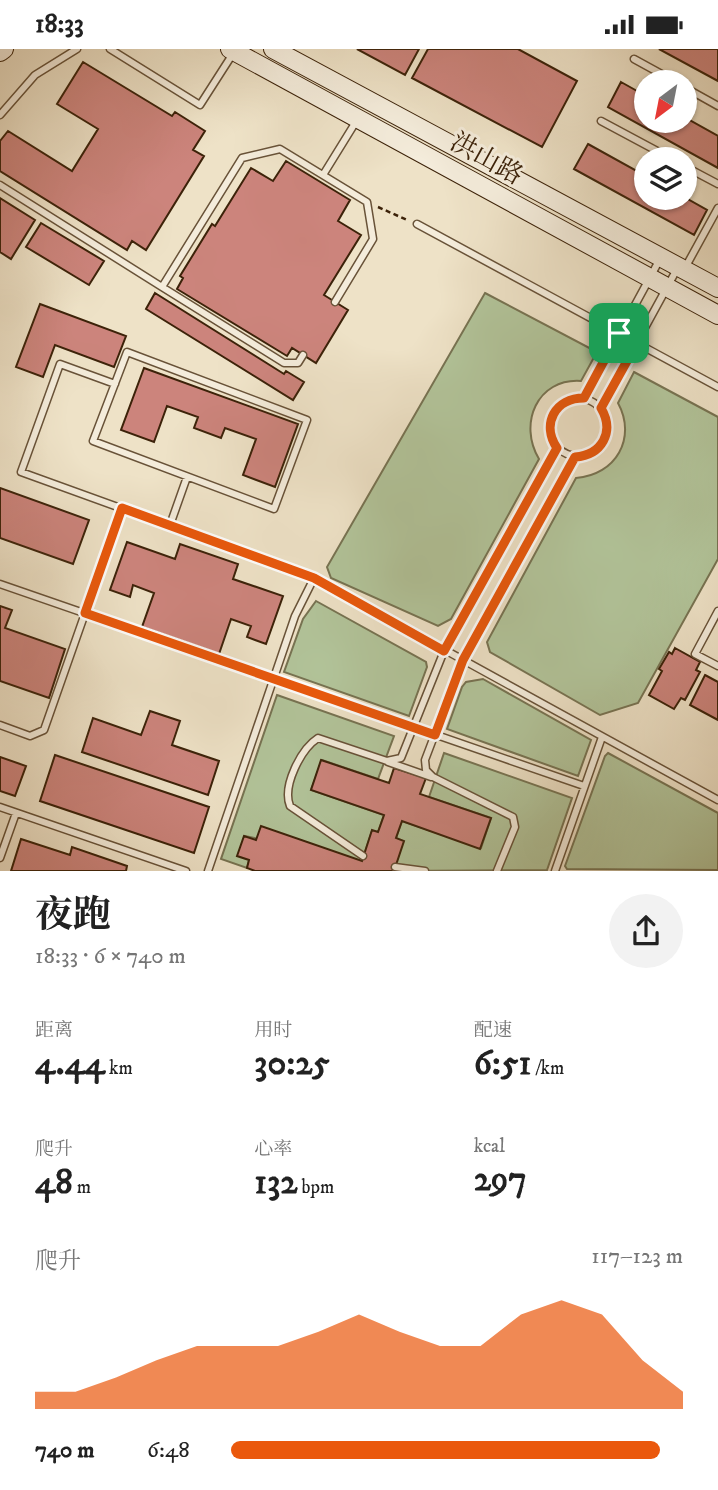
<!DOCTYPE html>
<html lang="zh">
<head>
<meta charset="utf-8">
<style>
	:root { --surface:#fff; --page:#f2f2f2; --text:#222; --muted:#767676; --accent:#ea580c }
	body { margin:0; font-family:"IM FELL DW Pica","Noto Serif SC",serif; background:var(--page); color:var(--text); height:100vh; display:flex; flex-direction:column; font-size:26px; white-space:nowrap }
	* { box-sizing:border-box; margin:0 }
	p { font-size:23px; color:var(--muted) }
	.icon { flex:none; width:38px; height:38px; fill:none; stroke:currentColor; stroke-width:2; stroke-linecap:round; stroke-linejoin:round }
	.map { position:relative; height:822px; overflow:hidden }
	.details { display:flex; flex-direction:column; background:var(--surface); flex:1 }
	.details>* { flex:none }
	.needle { width:46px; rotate:212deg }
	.controls { position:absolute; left:634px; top:21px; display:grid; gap:14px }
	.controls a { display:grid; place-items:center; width:63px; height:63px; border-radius:50%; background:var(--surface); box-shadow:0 2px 5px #0004; font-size:35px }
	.pin { position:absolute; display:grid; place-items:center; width:60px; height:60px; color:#fff; margin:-30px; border-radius:14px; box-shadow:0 4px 10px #0006 }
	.round { display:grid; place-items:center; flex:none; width:74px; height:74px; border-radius:37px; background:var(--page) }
	.overview { display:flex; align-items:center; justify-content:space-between; height:119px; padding:0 35px }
	h1 { font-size:38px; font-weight:700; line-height:52px }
	.stats { display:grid; grid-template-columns:repeat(3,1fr); gap:10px; height:119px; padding:7px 35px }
	.stats div { display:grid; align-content:center }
	.stats b { font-size:35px; font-weight:700 }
	.stats small { font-size:19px; font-weight:400 }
	.stats p { font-size:19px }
	.chart { height:196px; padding:14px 35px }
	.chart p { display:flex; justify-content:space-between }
	.chart svg { width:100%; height:126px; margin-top:7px; fill:var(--accent); opacity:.7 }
	ul { padding:0 35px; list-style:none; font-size:23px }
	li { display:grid; grid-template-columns:112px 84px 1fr; align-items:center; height:52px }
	li i { height:18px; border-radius:9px; background:var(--accent) }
	.status { display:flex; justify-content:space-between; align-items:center; height:49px; padding:0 35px; background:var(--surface); direction:ltr }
	.status svg { height:19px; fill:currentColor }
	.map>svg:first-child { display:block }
	.green { fill:#b2c49a; stroke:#777352; stroke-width:2 }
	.building { fill:#cc847c; stroke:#3c2209; stroke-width:2 }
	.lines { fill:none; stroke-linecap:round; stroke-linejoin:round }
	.lane-casing { stroke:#685238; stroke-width:9 }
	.secondary-casing { stroke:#3c2209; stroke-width:20 }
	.path { stroke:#3c2209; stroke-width:2.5; stroke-dasharray:5 3.5; stroke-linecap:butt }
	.lane { stroke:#f4ecdb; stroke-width:6 }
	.secondary { stroke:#f4ecdb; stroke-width:18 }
	.route-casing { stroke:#fff; stroke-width:14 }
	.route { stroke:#ea580c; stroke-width:9 }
	.labels { text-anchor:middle; stroke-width:6; stroke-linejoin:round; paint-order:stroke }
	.street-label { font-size:26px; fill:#3c2209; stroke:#f4ecdb }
</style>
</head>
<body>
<div class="status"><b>18:33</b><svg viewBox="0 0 49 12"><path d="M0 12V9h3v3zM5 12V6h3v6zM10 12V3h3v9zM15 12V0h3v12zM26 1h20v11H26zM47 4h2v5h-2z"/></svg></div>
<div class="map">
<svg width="718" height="822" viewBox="0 0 718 822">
	<rect width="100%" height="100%" fill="#eee2c7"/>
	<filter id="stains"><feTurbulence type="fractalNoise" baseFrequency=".00286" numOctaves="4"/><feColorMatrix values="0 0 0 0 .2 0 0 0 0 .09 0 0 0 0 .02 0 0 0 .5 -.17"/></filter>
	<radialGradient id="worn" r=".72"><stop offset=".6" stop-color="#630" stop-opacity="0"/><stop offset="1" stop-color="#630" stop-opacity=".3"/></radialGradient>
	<path class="green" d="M485 244 597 303 581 332C537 329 518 375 539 410L451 570 438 577 331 529 327 518Z
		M634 323 718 368V510L638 654 600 666 490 603 487 593 576 429C616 426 637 389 618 354Z
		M316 552 426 613 427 618 409 667 284 623 303 570Z
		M483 630 591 691 578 727 447 680 462 638 466 633Z
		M277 646 394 687 378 730 322 711 311 741 384 766 378 783 372 782 362 812 245 787 249 811 247 819 221 810Z
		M444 704 572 749 547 821 394 822 396 789 402 772 481 799 491 769 429 748Z
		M608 704 718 764V821L567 820 565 817 605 707Z"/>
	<path class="building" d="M357 0H419L405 26Z
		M428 0H518L577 32 542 98 412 29Z
		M659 0H718V32Z
		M83 13 172 67 175 63 205 82 193 101 204 107 146 201 132 192 127 201 0 122V92L8 82 72 122 98 80 57 55Z
		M621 33 646 47V72H684V68L718 87V119L608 58Z
		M588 95 646 127V149L684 148 707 161 694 186 574 120Z
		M286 112 350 151 338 172 361 186 324 246 348 261 316 314 292 299 287 307 177 240 183 229 180 227 212 175 215 177 251 119 273 132Z
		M0 149 35 171 11 210 0 203Z
		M41 174 104 212 89 236 26 198Z
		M155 244 284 325 286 322 304 333 293 351 146 260Z
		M40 255 126 287 114 318 55 296 43 328 16 318Z
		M144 319 298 375 275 438 243 426 256 390 225 379 221 389 194 379 198 368 167 357 154 393 121 381Z
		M0 439 89 471 73 515 0 489Z
		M127 493 175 510 180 495 238 515 233 530 283 547 266 595 247 588 251 577 231 570 219 605 142 578 154 544 133 536 130 548 110 541Z
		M0 557 12 561 5 579 65 600 49 649 0 632Z
		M675 599 700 613 696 621 700 623 685 651 681 649 674 660 649 646 662 622 659 620 669 603 672 605Z
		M705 626 718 633V671L690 656Z
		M150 662 180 672 172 696 219 712 208 746 82 703 93 669 141 686Z
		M55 706 209 758 194 804 40 752Z
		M0 708 26 717 15 747 0 742Z
		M321 711 389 734 394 719 426 729 420 745 491 769 480 800 402 772 396 789 404 792 394 822H255L247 819 249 811 237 807 244 787 256 791 261 777 362 812 372 781 378 783 384 766 311 741Z
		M21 790 70 806 72 798 127 817 126 822H11Z"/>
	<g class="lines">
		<g class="lane-casing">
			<path id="lane" d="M110 0 200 56 234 3
				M634 10 676 33
				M684 38 718 57
				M0 66 35 26 77 0
				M601 72 672 110
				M684 117 718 135
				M323 126 357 71
				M0 136 162 238
				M417 175 718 338
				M685 219 718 159
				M127 303 307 371 274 460 93 392Z
				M303 306 298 314H284L162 238 242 109 280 100 367 153 373 190 335 253
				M115 335 60 315 21 423 314 529 718 751
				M549 378a29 29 0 1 1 58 0a29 29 0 1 1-58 0Z
				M584 350 660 210
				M601 359 677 220
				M170 476 187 428
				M0 535 584 737
				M718 562 695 605 718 617
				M0 676 30 687 44 681 122 459
				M388 713 431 728
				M0 758 186 822
				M363 807 290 757C282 737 301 700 318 689L387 712 401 709 444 602 557 399
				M0 809 16 764
				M395 818 425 822
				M208 822 295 567 314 529
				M497 822 515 778 513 768 433 728 426 721 425 711 463 611 575 408
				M555 822 602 688"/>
		</g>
		<g class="secondary-casing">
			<path id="secondary" d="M230 0 718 266
				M273 0 718 239
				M0 3 4 0"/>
		</g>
		<path class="path" d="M378 158 407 171"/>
		<use href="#lane" class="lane"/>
		<use href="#secondary" class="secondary"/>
	</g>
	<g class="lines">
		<g class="route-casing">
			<path id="route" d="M619 284 637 294 601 359C615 383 602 406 575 408L463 611 435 686 85 564 122 459 314 529 444 602 557 399C541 375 555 349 584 349Z"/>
		</g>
		<use href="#route" class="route"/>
	</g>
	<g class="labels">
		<g class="street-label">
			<text transform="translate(487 109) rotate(29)" y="9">洪山路</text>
		</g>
	</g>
	<rect width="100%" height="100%" filter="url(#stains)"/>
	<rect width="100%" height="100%" fill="url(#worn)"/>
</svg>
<div class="controls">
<a><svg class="needle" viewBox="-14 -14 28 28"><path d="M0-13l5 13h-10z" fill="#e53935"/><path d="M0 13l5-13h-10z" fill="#767676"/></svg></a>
<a><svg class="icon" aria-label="layers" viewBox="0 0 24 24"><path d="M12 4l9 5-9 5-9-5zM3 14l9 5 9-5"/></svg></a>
</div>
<div class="pin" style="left:619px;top:284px;background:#1e9e55"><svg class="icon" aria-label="arrive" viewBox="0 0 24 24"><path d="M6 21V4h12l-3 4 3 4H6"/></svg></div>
</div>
<section class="details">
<div class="overview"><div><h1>夜跑</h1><p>18:33 · 6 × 740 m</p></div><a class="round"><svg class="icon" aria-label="share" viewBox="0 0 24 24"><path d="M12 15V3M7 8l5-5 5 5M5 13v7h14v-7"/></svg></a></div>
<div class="stats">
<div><p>距离</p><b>4.44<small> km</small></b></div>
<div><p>用时</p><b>30:25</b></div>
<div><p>配速</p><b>6:51<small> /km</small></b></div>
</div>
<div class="stats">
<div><p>爬升</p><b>48<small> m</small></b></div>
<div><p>心率</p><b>132<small> bpm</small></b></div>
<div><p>kcal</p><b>297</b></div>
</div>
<div class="chart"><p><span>爬升</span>117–123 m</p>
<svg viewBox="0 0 160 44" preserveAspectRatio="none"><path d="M0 44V38L10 38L20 33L30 27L40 22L50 22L60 22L70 17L80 11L90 17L100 22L110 22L120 11L130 6L140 11L150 27L160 38V44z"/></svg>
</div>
<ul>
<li><b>740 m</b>6:48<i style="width:95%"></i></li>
</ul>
</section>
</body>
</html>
